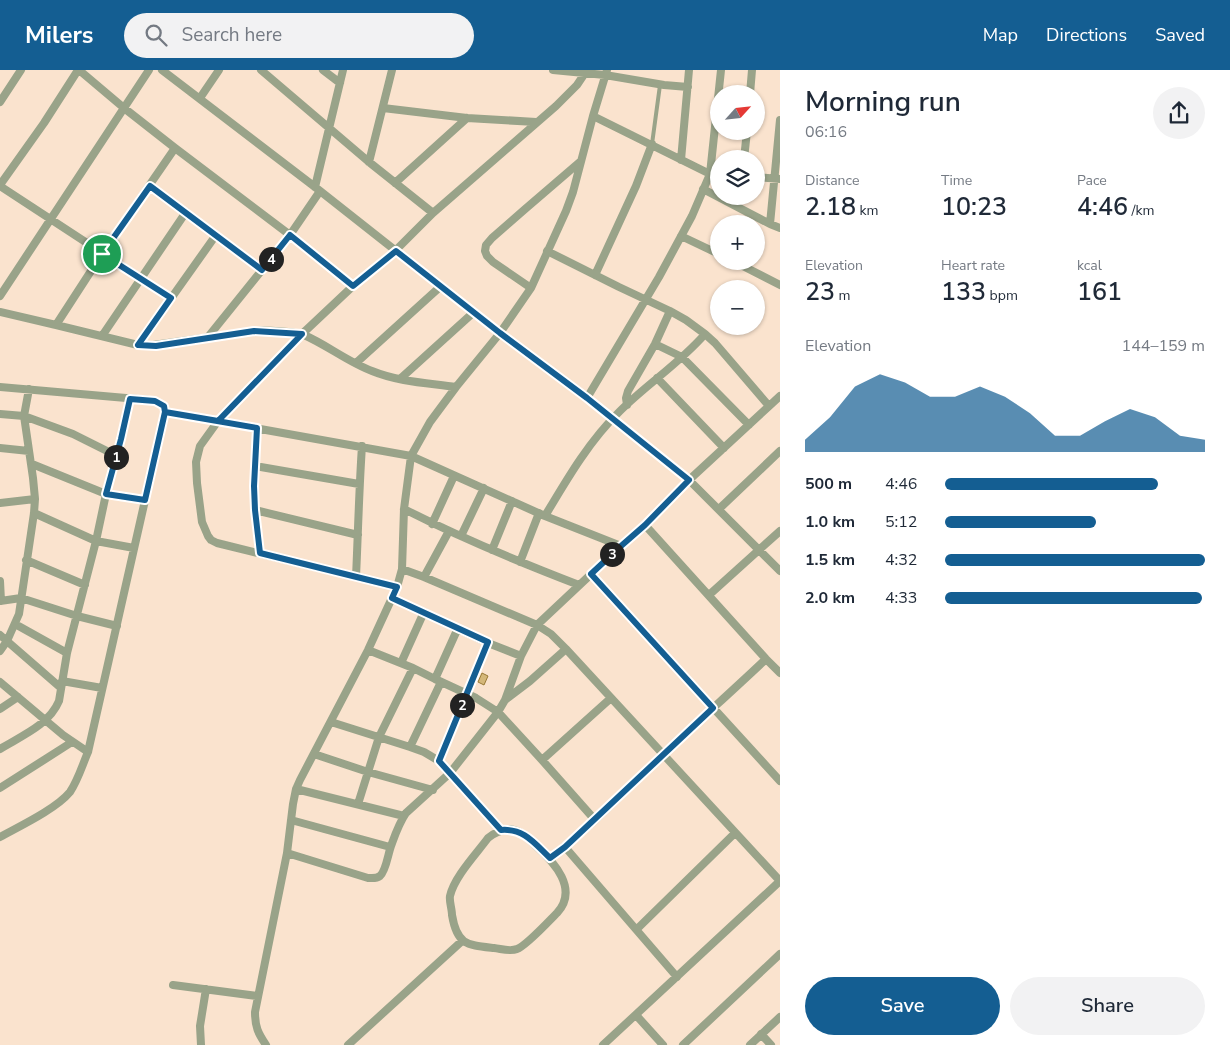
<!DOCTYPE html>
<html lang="en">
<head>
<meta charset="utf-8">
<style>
	:root { --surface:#fff; --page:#f2f2f3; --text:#1f2937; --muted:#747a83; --accent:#145e92 }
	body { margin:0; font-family:"Nunito Sans",sans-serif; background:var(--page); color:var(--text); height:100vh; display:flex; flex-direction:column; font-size:19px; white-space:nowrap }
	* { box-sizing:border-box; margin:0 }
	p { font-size:16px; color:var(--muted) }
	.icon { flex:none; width:28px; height:28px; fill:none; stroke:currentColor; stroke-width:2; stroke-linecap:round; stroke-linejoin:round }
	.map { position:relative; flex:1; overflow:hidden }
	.details { display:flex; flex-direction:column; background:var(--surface); width:450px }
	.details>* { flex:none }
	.needle { width:32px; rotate:63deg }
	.buttons { position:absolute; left:710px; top:15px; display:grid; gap:10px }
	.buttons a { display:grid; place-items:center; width:55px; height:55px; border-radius:50%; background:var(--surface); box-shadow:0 1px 4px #0004; font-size:25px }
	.pin { position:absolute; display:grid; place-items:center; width:42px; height:42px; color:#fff; margin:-21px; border:2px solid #fff; border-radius:50%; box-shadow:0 1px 5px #0007 }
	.km { position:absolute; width:25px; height:25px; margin:-12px; border-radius:50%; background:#222; color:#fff; font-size:14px; line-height:25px; text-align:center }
	.round { display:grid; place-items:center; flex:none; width:52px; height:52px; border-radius:26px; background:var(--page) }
	.head { display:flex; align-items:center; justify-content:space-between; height:85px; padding:0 25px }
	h1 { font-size:28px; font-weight:600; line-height:38px }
	.metrics { display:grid; grid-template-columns:repeat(3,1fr); gap:8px; height:85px; padding:5px 25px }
	.metrics div { display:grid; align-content:center }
	.metrics b { font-size:25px; font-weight:600 }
	.metrics small { font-size:14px; font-weight:400 }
	.metrics p { font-size:14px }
	.chart { height:140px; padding:10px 25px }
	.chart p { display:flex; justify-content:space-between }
	.chart svg { width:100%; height:90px; margin-top:5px; fill:var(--accent); opacity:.7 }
	.cta { display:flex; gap:10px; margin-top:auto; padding:10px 25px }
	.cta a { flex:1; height:58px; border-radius:30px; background:var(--accent); color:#fff; font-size:20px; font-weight:600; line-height:58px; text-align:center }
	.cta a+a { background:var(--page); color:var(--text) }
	ul { padding:0 25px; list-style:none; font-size:16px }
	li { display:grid; grid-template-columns:80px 60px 1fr; align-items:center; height:38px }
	li i { height:12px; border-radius:6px; background:var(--accent) }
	header { display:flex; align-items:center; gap:30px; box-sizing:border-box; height:70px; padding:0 25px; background:var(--accent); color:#fff }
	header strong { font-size:24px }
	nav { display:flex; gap:28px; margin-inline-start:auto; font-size:18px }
	.search { width:350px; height:45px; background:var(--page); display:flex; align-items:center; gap:12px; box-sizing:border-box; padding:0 18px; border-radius:28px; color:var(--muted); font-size:19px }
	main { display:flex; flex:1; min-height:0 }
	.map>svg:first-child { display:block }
	.building { fill:#d4b779; stroke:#987935 }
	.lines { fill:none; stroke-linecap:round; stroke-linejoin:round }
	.lane { stroke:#99a389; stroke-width:4 }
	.street { stroke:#99a389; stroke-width:8 }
	.route-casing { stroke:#fff; stroke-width:10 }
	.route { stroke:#145e92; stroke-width:6 }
</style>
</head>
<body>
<header>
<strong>Milers</strong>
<div class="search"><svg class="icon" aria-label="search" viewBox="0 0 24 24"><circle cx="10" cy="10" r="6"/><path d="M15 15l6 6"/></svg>Search here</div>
<nav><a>Map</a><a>Directions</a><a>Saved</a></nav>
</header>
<main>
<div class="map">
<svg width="780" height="975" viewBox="0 0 780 975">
	<rect width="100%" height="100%" fill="#fae3ce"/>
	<path class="building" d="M482 603 488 606 484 615 478 612Z"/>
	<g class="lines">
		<path class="lane" d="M652 74 660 15"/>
		<path class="street" d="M79 0 124 38 175 78 290 165 353 216
			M162 0 315 117 500 263 587 328 689 410 780 501
			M261 0 369 92 433 143
			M323 0 340 13
			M553 0 605 5 664 15 688 17
			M750 24 752 0
			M200 28 219 0
			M0 32 21 0
			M383 38 467 48 536 52
			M593 46 710 104H719
			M744 89 747 61
			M681 90 689 0
			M369 92 392 0
			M756 107 780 109
			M395 113 467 48
			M0 115 44 53 78 0
			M0 116 171 228
			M150 116 262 200
			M315 117 343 0
			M703 119 770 154 780 158
			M770 154 780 50
			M681 166 719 184
			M547 181 619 217 670 241 686 250 705 264 715 273 769 336
			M733 191 780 215
			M595 205 636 116 652 74
			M531 218 493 192 487 186 485 181 486 175 492 168 524 140 581 91
			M0 226 149 0
			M0 242 56 255 138 275 146 276 254 261C264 260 295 261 304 265 327 275 348 292 372 301 399 312 428 313 456 317
			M56 255 102 184 175 78
			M102 266 186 142
			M208 267 290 165 320 121
			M655 274 682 287 749 355
			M138 275 216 165
			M356 293 441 216
			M657 308 724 378
			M400 309 474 242
			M0 317 149 330C158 332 164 333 165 342L88 682C82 696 78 710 70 722 56 739 20 756 0 767
			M587 328 659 207 692 146 710 104 721 0
			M627 335 626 328 628 321 655 274 670 241
			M165 342 411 386 545 446 621 476
			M0 344 24 346 73 364 117 386
			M257 358 254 416 255 440 260 483
			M0 378 29 381
			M32 394 106 424 145 430
			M255 396 359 414
			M0 433 35 429
			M404 439C461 468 519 492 579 515
			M719 439 780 381
			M255 440 358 465
			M34 443 96 471 134 478
			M545 446C567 409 589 371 620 341 647 314 680 293 705 264
			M432 454 454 406
			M645 455 766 589 780 603
			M461 466 484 418
			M492 480 512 431
			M26 490 85 515
			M520 492 539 443
			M402 499 424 507 537 555 551 564 566 579 780 811
			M591 504 780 711
			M356 507C358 464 359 420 362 376
			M424 507 449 461
			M0 511 1 531
			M397 517 217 473 211 470 208 466 202 452 197 413 196 392 200 376 218 351 302 264 353 216 395 181 433 143 556 36 577 15 585 3
			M709 525 780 461
			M392 528 488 573 521 586
			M0 531 21 528 77 546 117 556
			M15 554 67 583
			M0 565 61 618
			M368 580 413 598 435 609 476 628 498 642 542 690 595 750
			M0 581 7 571 19 544 34 443 35 429 33 408 24 346 29 319
			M401 593 424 542
			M435 609 458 558
			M62 611 102 618
			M0 612 63 665 88 682
			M505 630 521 586 537 555 621 476 645 455 689 410 780 326
			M0 639 18 627
			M331 652 410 677 424 682 439 691 501 760
			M410 677 441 612
			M0 679C21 666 49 655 59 631L67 583 96 471 106 424 121 369 130 329
			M314 684 368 702 433 720
			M542 690 611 628
			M439 691 488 573
			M0 718 72 672
			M296 719 404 746
			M358 734 379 667 413 598
			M291 750 390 777
			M510 759C522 761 528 768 536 776 554 792 579 819 557 843 549 851 526 876 517 879 510 882 502 879 494 878 467 875 457 875 452 845 452 839 449 831 450 826 454 807 477 783 488 768 495 762 501 760 510 759Z
			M565 777 677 907
			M287 783 368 808C372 808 376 809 380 806 386 801 388 784 391 776 395 765 399 753 406 743L450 703 498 642 505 630 530 611 566 579
			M550 788C585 762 617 729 649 698 687 661 727 626 766 589
			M637 859 735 763
			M173 915 257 926
			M636 945 663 975
			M761 964 771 975
			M201 975 200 956 206 919
			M266 975C258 963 255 957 255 942L287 783 293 734 296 719 300 710 368 580 397 517 402 499 404 439 411 386 430 352 456 317 500 263 531 218 566 141 573 122 593 46 607 0
			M348 975 462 871
			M603 975 780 811
			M683 975 780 884
			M750 975 780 947"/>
	</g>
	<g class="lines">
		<g class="route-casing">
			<path id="route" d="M102 184 171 228 138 275 156 276 254 261 302 264 218 351 165 342 145 430 106 424 121 369 130 329 155 331 164 336 165 342 257 358 254 416 255 440 260 483 397 517 392 528 488 572 439 691 501 760C524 758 535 774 550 788L565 777 713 638 591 504 621 476 645 455 689 410 587 328 500 263 396 181 353 216 290 165 262 200 150 116 102 184"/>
		</g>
		<use href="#route" class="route"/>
	</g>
</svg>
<div class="buttons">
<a><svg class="needle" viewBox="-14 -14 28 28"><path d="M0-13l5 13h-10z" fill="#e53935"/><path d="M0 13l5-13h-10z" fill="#747a83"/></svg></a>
<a><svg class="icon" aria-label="layers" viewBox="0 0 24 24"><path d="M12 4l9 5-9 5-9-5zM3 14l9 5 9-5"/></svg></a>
<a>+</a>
<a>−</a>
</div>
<div class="pin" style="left:102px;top:184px;background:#1e9e55"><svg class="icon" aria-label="arrive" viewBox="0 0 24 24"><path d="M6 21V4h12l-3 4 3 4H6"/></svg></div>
<b class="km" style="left:116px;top:387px">1</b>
<b class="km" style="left:462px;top:635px">2</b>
<b class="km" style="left:612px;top:484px">3</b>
<b class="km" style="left:271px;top:189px">4</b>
</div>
<section class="details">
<div class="head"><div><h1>Morning run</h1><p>06:16</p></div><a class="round"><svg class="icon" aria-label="share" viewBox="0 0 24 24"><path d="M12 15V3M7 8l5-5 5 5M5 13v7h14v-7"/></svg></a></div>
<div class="metrics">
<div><p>Distance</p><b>2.18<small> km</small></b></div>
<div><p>Time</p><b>10:23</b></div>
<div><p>Pace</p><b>4:46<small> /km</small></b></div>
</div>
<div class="metrics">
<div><p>Elevation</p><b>23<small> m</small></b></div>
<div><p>Heart rate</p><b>133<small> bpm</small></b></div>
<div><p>kcal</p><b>161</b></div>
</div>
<div class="chart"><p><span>Elevation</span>144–159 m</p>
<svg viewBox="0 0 160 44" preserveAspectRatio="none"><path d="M0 44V38L10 27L20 12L30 6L40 10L50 17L60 17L70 12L80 17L90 25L100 36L110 36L120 29L130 23L140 27L150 36L160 38V44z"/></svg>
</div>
<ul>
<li><b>500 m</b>4:46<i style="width:82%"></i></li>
<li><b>1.0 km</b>5:12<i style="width:58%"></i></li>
<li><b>1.5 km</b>4:32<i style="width:100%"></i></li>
<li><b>2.0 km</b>4:33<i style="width:99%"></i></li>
</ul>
<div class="cta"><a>Save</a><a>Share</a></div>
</section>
</main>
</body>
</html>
